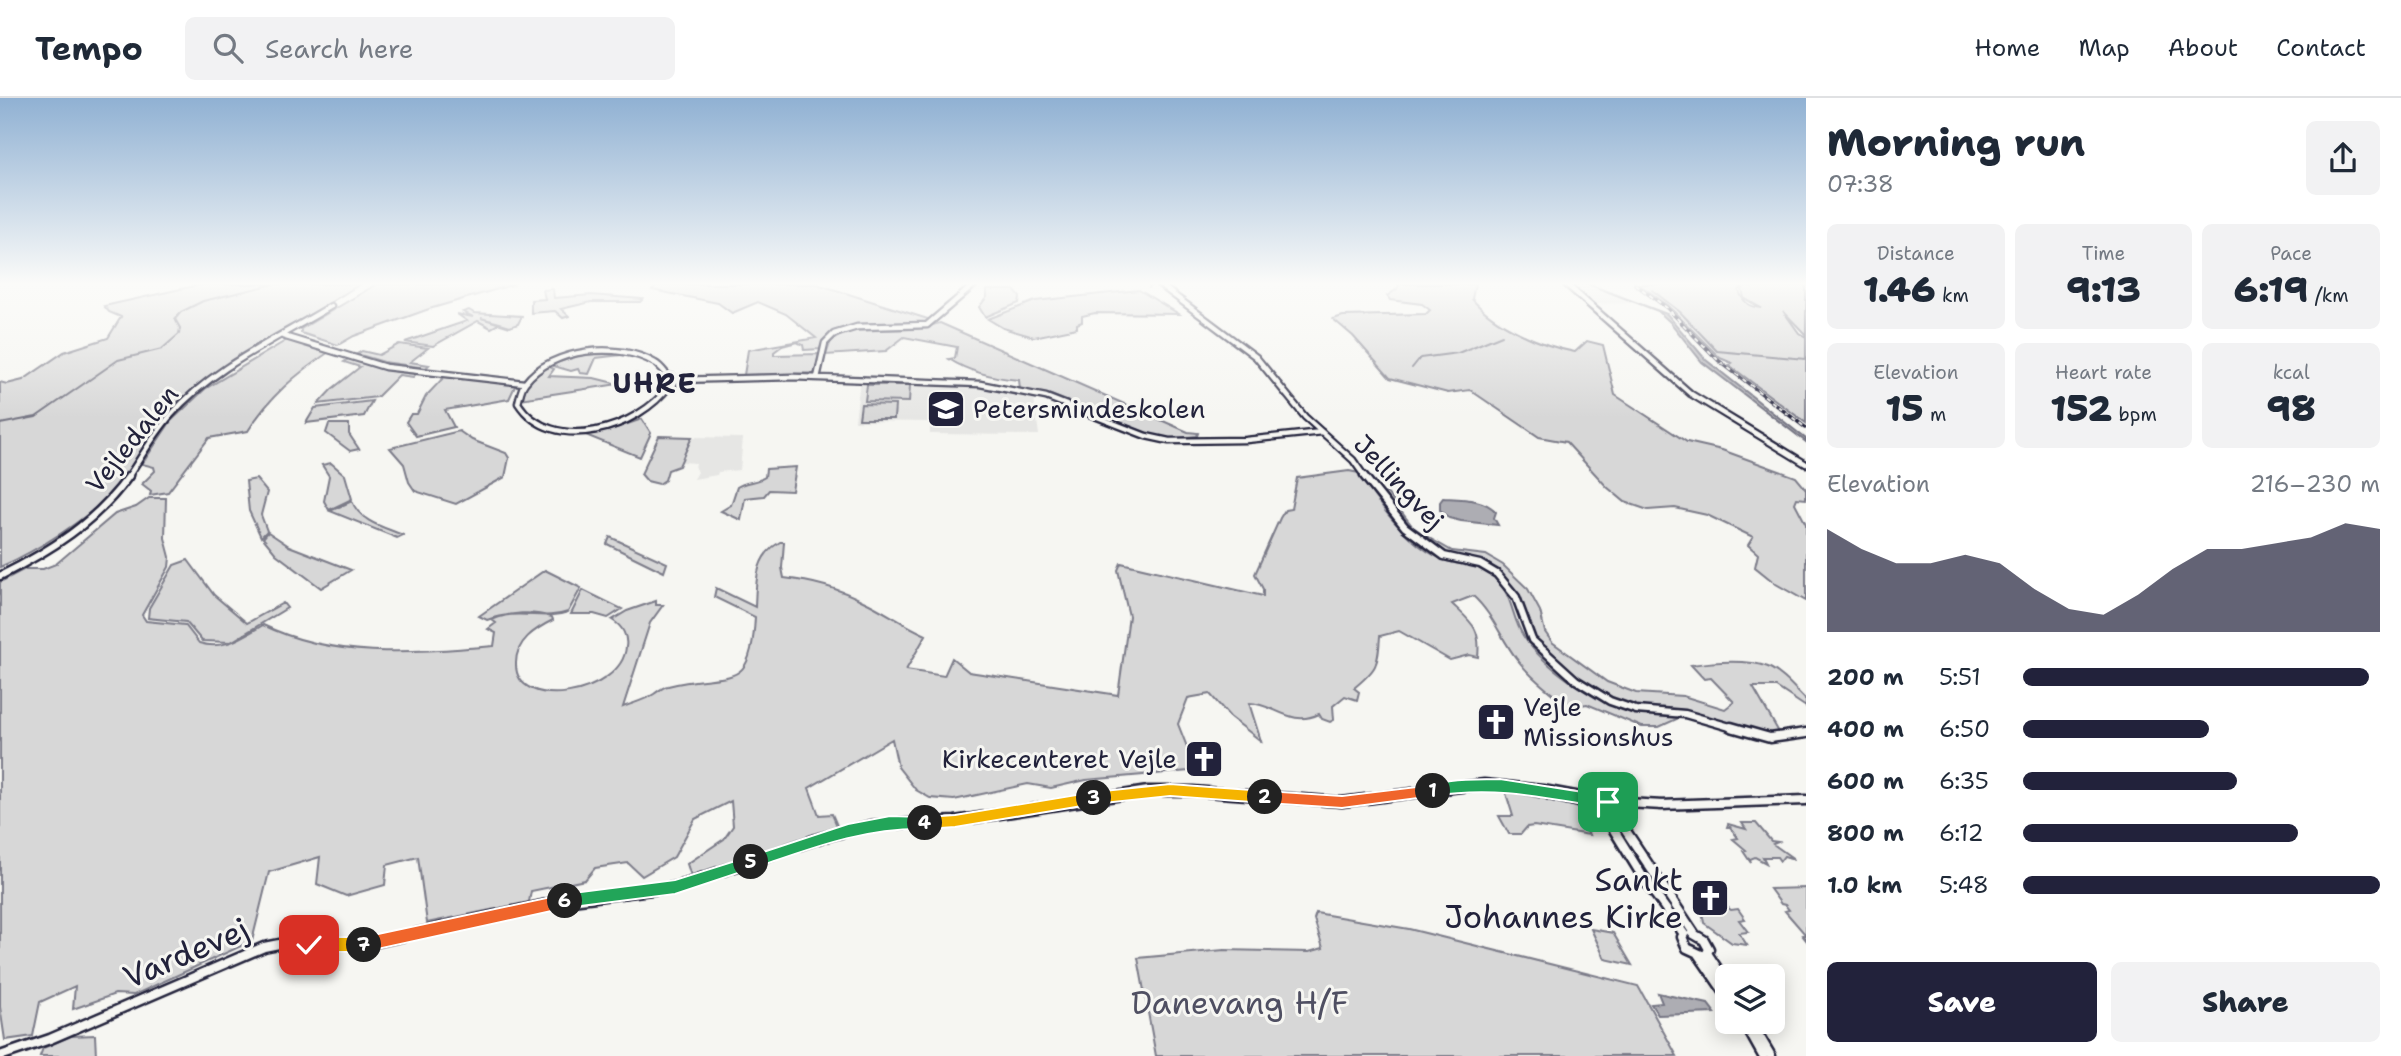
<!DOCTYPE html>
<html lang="en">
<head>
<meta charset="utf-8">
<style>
	:root { --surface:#fff; --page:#f2f2f3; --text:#1f2937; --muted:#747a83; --line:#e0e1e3; --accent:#22223b }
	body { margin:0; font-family:"Shantell Sans",sans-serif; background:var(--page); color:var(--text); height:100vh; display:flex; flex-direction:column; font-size:26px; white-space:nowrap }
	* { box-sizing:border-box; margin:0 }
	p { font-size:23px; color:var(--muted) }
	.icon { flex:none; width:38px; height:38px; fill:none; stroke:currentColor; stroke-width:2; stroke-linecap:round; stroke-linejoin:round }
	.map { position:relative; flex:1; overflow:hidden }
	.side { display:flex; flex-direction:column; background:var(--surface); width:595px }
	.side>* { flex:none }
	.controls { position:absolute; left:1715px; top:866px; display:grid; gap:14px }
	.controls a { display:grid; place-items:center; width:70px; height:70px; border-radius:10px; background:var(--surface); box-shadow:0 4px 18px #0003; font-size:35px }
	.pin { position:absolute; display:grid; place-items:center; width:60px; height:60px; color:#fff; margin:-30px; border-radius:14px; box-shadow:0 4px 10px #0006 }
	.km { position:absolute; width:35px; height:35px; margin:-18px; border-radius:50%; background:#222; color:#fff; font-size:19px; line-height:35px; text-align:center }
	.round { display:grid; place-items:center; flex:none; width:74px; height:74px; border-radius:10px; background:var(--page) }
	.summary { display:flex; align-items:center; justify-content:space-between; height:119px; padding:0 21px }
	h1 { font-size:38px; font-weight:800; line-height:52px }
	.stats { display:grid; grid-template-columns:repeat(3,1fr); gap:10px; height:119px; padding:7px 21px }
	.stats div { display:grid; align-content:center; border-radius:10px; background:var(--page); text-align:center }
	.stats b { font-size:35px; font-weight:800 }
	.stats small { font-size:19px; font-weight:400 }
	.stats p { font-size:19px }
	.chart { height:196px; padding:14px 21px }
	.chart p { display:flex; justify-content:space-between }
	.chart svg { width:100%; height:126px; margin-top:7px; fill:var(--accent); opacity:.7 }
	.primary-button { display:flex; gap:14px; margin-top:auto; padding:14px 21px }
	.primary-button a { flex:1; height:80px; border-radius:10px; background:var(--accent); color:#fff; font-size:28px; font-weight:800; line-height:80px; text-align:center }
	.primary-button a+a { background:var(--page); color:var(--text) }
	ul { padding:0 21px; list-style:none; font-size:23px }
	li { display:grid; grid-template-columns:112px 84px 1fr; align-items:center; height:52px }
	li i { height:18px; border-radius:9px; background:var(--accent) }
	header { display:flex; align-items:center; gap:42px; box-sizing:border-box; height:98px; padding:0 35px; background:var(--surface); border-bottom:2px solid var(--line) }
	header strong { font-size:33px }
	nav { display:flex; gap:38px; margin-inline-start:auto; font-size:24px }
	.search { width:490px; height:63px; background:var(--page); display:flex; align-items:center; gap:18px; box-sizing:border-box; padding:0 24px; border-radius:10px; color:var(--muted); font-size:26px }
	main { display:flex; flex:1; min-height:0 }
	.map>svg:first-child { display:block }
	.built { fill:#e6e6e4 }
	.green { fill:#d7d7d7; stroke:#7c7c89; stroke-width:2 }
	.water { fill:#adadb3; stroke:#757583; stroke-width:2 }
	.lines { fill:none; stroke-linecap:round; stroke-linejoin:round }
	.stream { stroke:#757583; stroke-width:2 }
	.secondary-far2-casing { stroke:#22223b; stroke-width:9 }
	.secondary-far1-casing { stroke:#22223b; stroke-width:11 }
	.secondary-casing { stroke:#22223b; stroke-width:13 }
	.secondary-far2 { stroke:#f6f6f2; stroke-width:4.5 }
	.secondary-far1 { stroke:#f6f6f2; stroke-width:6 }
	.secondary { stroke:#f6f6f2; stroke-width:8 }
	.rail-casing { stroke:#22223b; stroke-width:3.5 }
	.rail { stroke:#f6f6f2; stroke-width:2; stroke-dasharray:4.5; stroke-linecap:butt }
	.split-1 { fill:#22a559; stroke:#fff; stroke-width:2 }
	.split-2 { fill:#f0652b; stroke:#fff; stroke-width:2 }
	.split-3 { fill:#f5b400; stroke:#fff; stroke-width:2 }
	.split-4 { fill:#f5b400; stroke:#fff; stroke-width:2 }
	.split-5 { fill:#22a559; stroke:#fff; stroke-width:2 }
	.split-6 { fill:#22a559; stroke:#fff; stroke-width:2 }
	.split-7 { fill:#f0652b; stroke:#fff; stroke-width:2 }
	.split-8 { fill:#f5b400; stroke:#fff; stroke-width:2 }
	.labels { text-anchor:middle; stroke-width:6; stroke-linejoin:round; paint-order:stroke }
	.poi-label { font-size:26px; fill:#22223b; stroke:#f6f6f2; text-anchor:start }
	.street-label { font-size:26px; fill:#22223b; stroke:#f6f6f2 }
	.far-district-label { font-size:28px; font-weight:bold; letter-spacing:2px; fill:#22223b; stroke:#f6f6f2 }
	.near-poi-label { font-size:32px; fill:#22223b; stroke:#f6f6f2; text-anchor:end }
	.near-street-label { font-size:32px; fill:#22223b; stroke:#f6f6f2 }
	.near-park-label { font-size:32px; fill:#4f4f62; stroke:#f6f6f2 }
</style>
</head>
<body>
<header>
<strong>Tempo</strong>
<div class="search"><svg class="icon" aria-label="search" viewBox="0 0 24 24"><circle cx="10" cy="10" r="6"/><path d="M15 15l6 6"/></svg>Search here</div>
<nav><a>Home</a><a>Map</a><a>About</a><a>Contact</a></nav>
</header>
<main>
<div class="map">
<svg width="1806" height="958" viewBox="0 0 1806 958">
	<rect width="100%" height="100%" fill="#f6f6f2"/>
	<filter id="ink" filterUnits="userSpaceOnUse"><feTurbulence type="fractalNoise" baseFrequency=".0143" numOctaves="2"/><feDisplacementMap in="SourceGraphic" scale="14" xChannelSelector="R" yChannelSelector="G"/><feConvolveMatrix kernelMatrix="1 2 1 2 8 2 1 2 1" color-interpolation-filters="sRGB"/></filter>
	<g filter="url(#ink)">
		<path class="built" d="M1569 186H1588L1637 205 1592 206Z
			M860 283 976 287 1018 294 1034 300 1039 337 930 336V324L855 323Z
			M692 339 743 340 740 372 718 374 717 377 694 381 698 374 695 370 696 365 681 364Z"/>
		<path class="green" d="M203 186H360C303 223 237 254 185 299 154 325 140 361 114 391 91 420 34 454 0 469V284L7 286 23 282 64 254 108 240 121 219 109 214 104 208Z
			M377 186H515L429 211 354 238 338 247 301 235V231Z
			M658 186H817L931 222 923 226C896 227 828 218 820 251L804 252 803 247 797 244 782 248 774 254V257L819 256 815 275 744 277 748 252 816 240 786 216 758 204 732 215 718 205 652 192Z
			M1399 186H1475L1472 201C1494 227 1542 248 1575 254L1587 243 1603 247 1615 297 1687 344 1722 352 1796 379 1806 391V401L1797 400 1795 405 1806 426V503L1776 486 1755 469 1758 456 1748 447 1753 439 1707 417 1675 410 1648 412 1625 404 1607 389 1566 344 1539 339 1470 292 1448 295 1390 280 1353 238 1333 221 1343 218 1426 216 1430 212 1422 206 1390 202 1387 198 1397 191Z
			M1639 186H1743L1739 193C1743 204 1749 209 1761 210L1744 200 1742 191 1747 186 1751 189 1753 186H1806V237L1783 213 1799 235 1806 239V325L1729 267 1732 265 1720 260 1667 207Z
			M553 191 554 200 591 197 643 201 640 204H591L561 211 569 218 563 220 555 213 531 215V202L545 201 543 192Z
			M987 192H1014L1020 199 1019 205 985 219 979 209 987 199Z
			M1139 192 1179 216 1095 215 1082 218V224L1077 226V230L1034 239 1003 230 988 221 1035 203Z
			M469 212 474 215 522 218 518 226 510 229 481 220 500 225 491 230 478 223 433 248 405 244 467 223 457 216 473 219 463 214Z
			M940 225 1188 334 1198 335 1197 338 1170 341 1154 338 1051 297 1020 291 1019 282C996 280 969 274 949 261L955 260 957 249 904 239 886 253 826 257 831 243 849 233 917 231Z
			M287 242 329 254C296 276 269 299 248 333L209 340 168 394 150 397 151 393 142 386 155 373 154 369 142 366 171 323 205 291Z
			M399 246 428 250 410 264 429 267 426 270 384 264 357 256 362 253 379 257Z
			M620 254V257L596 260 589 276 580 275 578 271 571 273 550 267 584 256Z
			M350 260 385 271 417 275 413 279 399 277 377 299 318 306 332 291 360 269 344 264Z
			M548 268 554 271 549 278 594 280 618 286 520 301 524 288Z
			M445 278 516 286 509 301 445 312 454 329 416 338 406 324 411 316H417L426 298Z
			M867 287H910L909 304 865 303Z
			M372 303 364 318 306 325 315 310Z
			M861 306 895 307 894 321H859Z
			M642 321 651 335 640 359 583 336 613 331Z
			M329 326H349V336L359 351 350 353 326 335Z
			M459 333 472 342 506 355 509 360 505 379 456 406 415 393 409 384 404 366 390 350Z
			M659 338 692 339 679 368 668 372 665 382 659 386 647 383 641 376Z
			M331 365 345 377 352 401 329 412 324 403 329 378 322 367Z
			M796 369 792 393 769 392 764 398 745 400 741 422 721 413 731 407 737 389C746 383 756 385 765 379L766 371Z
			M1349 373 1359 375C1379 408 1408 447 1444 462 1458 468 1476 465 1489 475 1515 495 1509 516 1524 539 1544 569 1597 606 1631 614 1647 618 1663 615 1679 620L1659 629H1642L1587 606 1569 609C1550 594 1531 580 1516 560 1501 540 1492 515 1473 498L1452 506C1472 525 1481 530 1478 559L1469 557 1450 562 1399 533 1380 538C1378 568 1377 571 1354 590L1359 594 1357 602 1345 598 1333 608 1334 622 1330 624 1322 621 1319 616C1290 630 1274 605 1249 605L1261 643 1230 619 1210 596 1188 600 1178 626 1191 659 1189 673 1086 682 1051 690 1028 686 954 702 930 700 916 692 898 669 892 641 809 690 819 717 832 716 838 730 691 778 687 766 724 741 733 728 731 703 695 721 674 759 642 778 628 765 595 770 585 782 531 793 529 804 427 825 418 759 387 767 385 787 346 798 317 786 320 759 269 774 252 843 134 897 115 896 73 911 75 888 40 904 33 938 5 942 0 909V484L25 471H43L56 466 115 416 136 409 149 400H166L165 440 170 459 169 469 142 517 146 523 185 527 199 545C224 553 242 539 263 527 335 562 417 554 494 548L496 535 488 531 496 525 492 522C510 514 533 513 552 519L553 522C535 531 516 543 516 565 514 616 622 597 626 549 628 538 622 528 612 522L627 513 656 503V507H663L650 525 623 609C633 605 645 602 654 596 659 593 662 589 668 588 729 572 751 598 755 519L714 499 716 490 755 509C756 483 755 458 780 444H784L782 470 784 480C812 483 838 490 863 503 885 513 903 527 926 537L906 572 944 578 952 560 969 574 1118 597 1129 518 1118 472 1121 465 1263 498V491L1255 476 1280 420 1285 412 1291 411 1297 380Z
			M256 381 267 394 261 417 267 433 261 439 249 413 246 383Z
			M1387 395 1413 429 1431 441 1452 453 1486 457 1503 467 1528 491 1540 513 1545 534 1552 544 1607 584 1636 595 1683 598 1725 611 1734 604 1711 580 1704 581 1691 567C1712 564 1748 561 1768 569 1783 576 1795 591 1806 602V609L1776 589H1753L1780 636 1775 637C1742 631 1714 620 1683 612 1667 609 1651 612 1635 609 1605 604 1548 562 1531 537 1518 516 1519 489 1497 472 1481 461 1464 463 1447 457 1421 447 1400 421 1383 401V396Z
			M352 403C360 424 383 429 403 437L397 440 330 413Z
			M268 434 289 448 351 472 321 490 276 456 263 440Z
			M610 439 667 465 664 474 607 446Z
			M188 462 214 497 247 525 283 505 287 510 231 544 202 543 186 524 148 520 149 510 174 467Z
			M545 472 581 490 568 514C543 523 519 510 487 522L479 518Z
			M583 492 622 511 608 520 594 516H571Z
			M1505 692 1586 710 1602 727H1584L1589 737 1534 728 1527 729 1521 736H1509L1499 718H1513Z
			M1742 725H1756L1771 743 1778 744 1773 746 1794 761 1784 758 1780 763 1777 759H1763L1766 765 1755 759 1750 761 1751 765 1743 753 1746 752 1733 741 1738 740 1730 729H1727L1728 726 1746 731Z
			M1806 790V842L1802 837 1805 836 1785 813 1789 812 1785 807 1781 806 1770 791Z
			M1726 808 1731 812 1738 811 1745 821 1739 822 1748 834 1739 835 1747 847 1732 845 1704 825 1702 814 1707 813 1706 809Z
			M1316 815 1409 831 1638 888 1677 958H1156L1138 860 1224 852 1309 854 1323 850 1314 821Z
			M1591 831 1613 835 1632 867 1605 861Z
			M95 937 96 958H40L43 950 71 938Z"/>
		<path class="water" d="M1588 186 1667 216 1706 262 1806 341V344L1702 264 1670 224 1658 213Z
			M1443 400C1460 401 1484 400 1496 414L1494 420 1498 427 1461 423 1449 420 1440 412V404Z
			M1658 895 1708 906 1715 915 1658 917 1651 906 1662 905Z"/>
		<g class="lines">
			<path class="stream" d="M1638 186 1674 214 1709 252
				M1149 190 1153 186
				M1652 192 1680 214 1717 253 1806 261
				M1412 270 1420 260 1458 255 1502 237
				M0 326 36 319 118 262 162 251 179 236 180 230 175 221 181 214 203 203 275 186"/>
			<g class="secondary-far2-casing">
				<path id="secondary-far2" d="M1159 186 1256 259 1305 319 1353 362 1365 379
					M1566 186 1691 296 1806 366
					M283 238 385 269 524 285
					M665 283a5 5 0 1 1 10 0a5 5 0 1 1-10 0Z
					M670 280C665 275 661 268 655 265 619 243 551 250 525 285 521 290 520 298 518 305 552 358 639 331 670 287
					M817 280 825 245 834 236 857 229 927 227 975 186
					M676 282 793 279 980 286 1046 299 1146 338 1169 343 1246 342 1322 334
					M128 379C142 358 154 336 171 317 213 269 277 241 331 208"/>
			</g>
			<g class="secondary-far1-casing">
				<path id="secondary-far1" d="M1364 378 1405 429 1444 458 1480 466 1497 476 1516 499 1532 542 1576 582 1610 603 1636 612 1685 616 1737 631
					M0 478C50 453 96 424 129 378"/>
			</g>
			<g class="secondary-casing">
				<path id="secondary" d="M1731 629 1770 640 1806 635
					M1550 697 1592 707 1629 709
					M1598 706 1644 781 1684 836
					M1660 707 1806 702
					M1610 709 1694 835
					M1692 835 1704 842 1709 851 1707 855
					M1684 836 1682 839 1687 850 1702 857
					M1707 855 1727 885
					M1698 856 1727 898
					M1744 924 1763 958
					M1751 924 1771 958
					M0 958 50 941 264 849 279 846H368L556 804 675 789 820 740 872 727 955 723 1148 693H1193L1342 704 1484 686 1543 692 1608 704 1663 707"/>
			</g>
			<use href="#secondary-far2" class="secondary-far2"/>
			<use href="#secondary-far1" class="secondary-far1"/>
			<use href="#secondary" class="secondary"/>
			<g class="rail-casing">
				<path id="rail" d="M1635 186 1667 210 1718 262 1806 330"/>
			</g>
			<use href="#rail" class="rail"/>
		</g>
	</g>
	<linearGradient id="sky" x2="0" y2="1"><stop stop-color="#90b1d3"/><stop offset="0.58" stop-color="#fbfbf9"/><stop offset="1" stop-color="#fbfbf9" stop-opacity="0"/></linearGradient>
	<rect width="1806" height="320" fill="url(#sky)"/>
	<path class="split-1" d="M1500 681 1608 698 1615 704 1608 710C1545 700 1497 688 1433 698L1426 693C1435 679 1483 682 1500 681Z"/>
	<path class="split-2" d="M1433 687 1440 693 1433 698 1342 710 1265 705 1258 699 1265 693 1342 698Z"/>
	<path class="split-3" d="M1170 686 1265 693 1272 699 1265 705 1170 698 1094 706 1087 700 1094 694Z"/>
	<path class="split-4" d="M1094 694 1101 700 1094 706 955 729 925 731 917 725 925 719 955 717Z"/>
	<path class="split-5" d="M890 718 925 719 932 725 925 731C861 730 810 751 751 771L744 764 751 758 848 726Z"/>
	<path class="split-6" d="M751 758 759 764 756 769 675 796 565 810 559 808 557 803 559 798 565 796 675 782Z"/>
	<path class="split-7" d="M565 796 570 798 572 803 570 808 565 810 364 854 359 852 356 847 359 841 364 839Z"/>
	<path class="split-8" d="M309 839H364L370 841 372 847 370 852 364 854H309L303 852 301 847 303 841Z"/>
	<defs>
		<g id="school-square" transform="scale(2.0125)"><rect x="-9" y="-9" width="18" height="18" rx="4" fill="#22223b" stroke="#f6f6f2"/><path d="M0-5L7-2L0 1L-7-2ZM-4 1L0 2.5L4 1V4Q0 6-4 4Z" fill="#fff"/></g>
		<g id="church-square" transform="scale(2.0125)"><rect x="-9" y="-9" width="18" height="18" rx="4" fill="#22223b" stroke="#f6f6f2"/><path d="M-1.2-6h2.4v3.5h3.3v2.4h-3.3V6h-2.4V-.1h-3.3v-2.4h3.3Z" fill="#fff"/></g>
	</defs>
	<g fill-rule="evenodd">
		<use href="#school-square" x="946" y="311"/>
		<use href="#church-square" x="1496" y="624"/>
		<use href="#church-square" x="1204" y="661"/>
		<use href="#church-square" x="1710" y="800"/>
	</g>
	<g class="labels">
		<g class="poi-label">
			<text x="973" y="320">Petersmindeskolen</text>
			<text x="1523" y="618">Vejle<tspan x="1523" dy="30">Missionshus</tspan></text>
			<text x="1177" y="670" text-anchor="end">Kirkecenteret Vejle</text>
		</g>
		<g class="street-label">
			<text transform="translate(132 341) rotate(-51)" y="9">Vejledalen</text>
			<text transform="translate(1399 384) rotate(47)" y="9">Jellingvej</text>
		</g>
		<g class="far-district-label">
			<text x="655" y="295">UHRE</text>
		</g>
		<g class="near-poi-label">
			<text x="1683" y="793">Sankt<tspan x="1683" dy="37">Johannes Kirke</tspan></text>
		</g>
		<g class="near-street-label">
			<text transform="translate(186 855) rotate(-23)" y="11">Vardevej</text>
		</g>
		<g class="near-park-label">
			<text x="1240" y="916">Danevang H/F</text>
		</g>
	</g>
</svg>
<div class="controls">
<a><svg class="icon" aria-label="layers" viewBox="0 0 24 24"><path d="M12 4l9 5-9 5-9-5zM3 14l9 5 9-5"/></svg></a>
</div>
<div class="pin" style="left:1608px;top:704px;background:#1e9e55"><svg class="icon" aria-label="arrive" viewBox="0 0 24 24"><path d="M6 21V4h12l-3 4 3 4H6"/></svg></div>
<div class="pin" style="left:309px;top:847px;background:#d93025"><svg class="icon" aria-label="check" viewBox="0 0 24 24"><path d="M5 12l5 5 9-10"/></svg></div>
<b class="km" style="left:1433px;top:693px">1</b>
<b class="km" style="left:1265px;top:699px">2</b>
<b class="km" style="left:1094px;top:700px">3</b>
<b class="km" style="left:925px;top:725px">4</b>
<b class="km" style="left:751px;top:764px">5</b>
<b class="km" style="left:565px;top:803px">6</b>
<b class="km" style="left:364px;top:847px">7</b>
</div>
<section class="side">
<div class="summary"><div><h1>Morning run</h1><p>07:38</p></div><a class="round"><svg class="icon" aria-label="share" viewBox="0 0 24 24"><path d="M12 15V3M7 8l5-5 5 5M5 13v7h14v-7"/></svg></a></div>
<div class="stats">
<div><p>Distance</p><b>1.46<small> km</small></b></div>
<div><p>Time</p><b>9:13</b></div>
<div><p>Pace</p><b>6:19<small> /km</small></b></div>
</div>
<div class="stats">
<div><p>Elevation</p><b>15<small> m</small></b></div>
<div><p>Heart rate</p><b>152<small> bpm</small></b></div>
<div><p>kcal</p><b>98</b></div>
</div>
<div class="chart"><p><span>Elevation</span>216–230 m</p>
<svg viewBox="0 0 160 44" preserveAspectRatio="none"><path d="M0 44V8L10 15L20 20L30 20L40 17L50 20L60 29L70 36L80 38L90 31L100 22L110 15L120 15L130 13L140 11L150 6L160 8V44z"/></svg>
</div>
<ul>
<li><b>200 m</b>5:51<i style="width:97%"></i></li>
<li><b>400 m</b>6:50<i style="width:52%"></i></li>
<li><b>600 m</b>6:35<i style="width:60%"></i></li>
<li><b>800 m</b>6:12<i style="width:77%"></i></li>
<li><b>1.0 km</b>5:48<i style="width:100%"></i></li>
</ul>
<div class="primary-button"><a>Save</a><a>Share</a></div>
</section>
</main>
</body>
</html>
